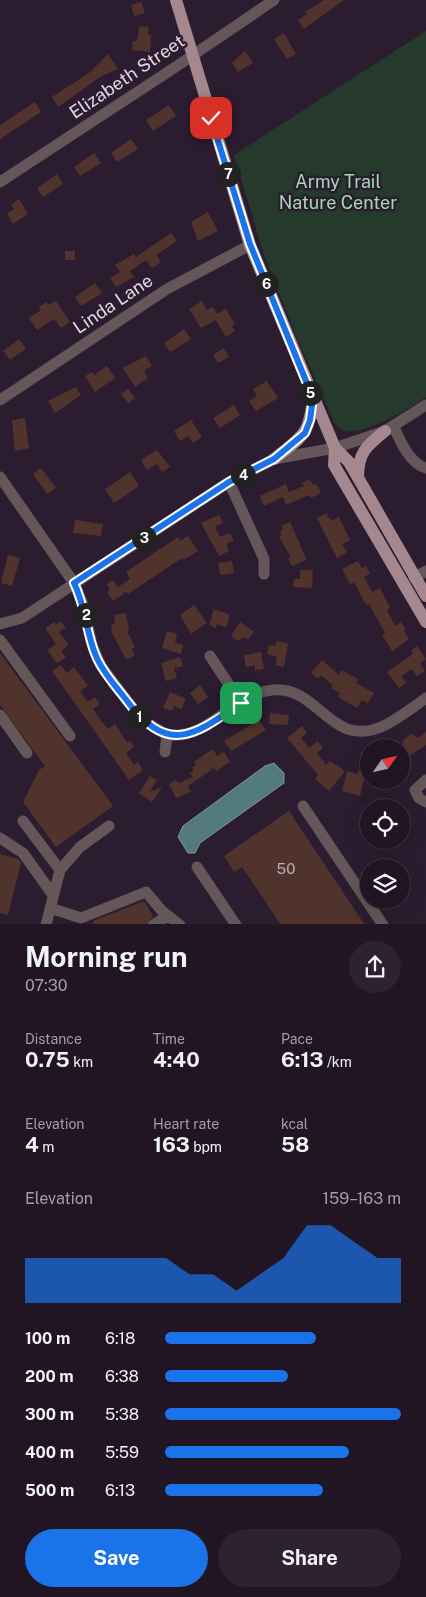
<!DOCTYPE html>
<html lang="en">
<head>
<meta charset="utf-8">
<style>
	:root { --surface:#211524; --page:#2d2231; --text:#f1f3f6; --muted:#a29fa6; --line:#3e3441; --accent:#1a73e8 }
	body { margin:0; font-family:"Public Sans",sans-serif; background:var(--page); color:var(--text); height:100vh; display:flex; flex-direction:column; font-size:19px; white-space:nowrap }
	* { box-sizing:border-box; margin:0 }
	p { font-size:16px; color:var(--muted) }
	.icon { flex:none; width:28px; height:28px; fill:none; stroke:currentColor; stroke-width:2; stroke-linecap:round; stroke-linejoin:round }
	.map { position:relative; height:924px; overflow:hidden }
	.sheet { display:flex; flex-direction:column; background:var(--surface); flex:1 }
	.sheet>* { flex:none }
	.needle { width:32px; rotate:56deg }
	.buttons { position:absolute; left:360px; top:739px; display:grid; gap:10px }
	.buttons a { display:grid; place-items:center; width:50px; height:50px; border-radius:50%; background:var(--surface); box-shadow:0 5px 20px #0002,0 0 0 1px var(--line); font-size:25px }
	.pin { position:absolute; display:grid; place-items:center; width:42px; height:42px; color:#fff; margin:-21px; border-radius:10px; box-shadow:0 2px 8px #0006 }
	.km { position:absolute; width:25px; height:25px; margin:-12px; border-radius:50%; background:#222; color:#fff; font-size:14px; line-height:25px; text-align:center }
	.round { display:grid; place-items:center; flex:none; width:52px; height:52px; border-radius:26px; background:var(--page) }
	.head { display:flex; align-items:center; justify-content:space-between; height:85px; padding:0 25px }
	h1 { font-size:28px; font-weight:700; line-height:38px }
	.figures { display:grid; grid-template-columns:repeat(3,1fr); gap:8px; height:85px; padding:5px 25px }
	.figures div { display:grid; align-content:center }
	.figures b { font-size:21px; font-weight:700 }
	.figures small { font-size:14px; font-weight:400 }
	.figures p { font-size:14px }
	.chart { height:140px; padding:10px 25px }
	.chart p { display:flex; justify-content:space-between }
	.chart svg { width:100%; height:90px; margin-top:5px; fill:var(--accent); opacity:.7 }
	.action { display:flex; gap:10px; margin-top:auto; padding:10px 25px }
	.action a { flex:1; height:58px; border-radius:30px; background:var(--accent); color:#fff; font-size:20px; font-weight:700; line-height:58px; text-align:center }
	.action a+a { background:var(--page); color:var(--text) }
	ul { padding:0 25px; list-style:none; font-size:16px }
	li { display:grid; grid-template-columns:80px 60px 1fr; align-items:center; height:38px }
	li i { height:12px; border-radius:6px; background:var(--accent) }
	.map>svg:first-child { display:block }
	.green { fill:#253a2c }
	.water { fill:#537b7c; stroke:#7e969b }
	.building { fill:#51332e }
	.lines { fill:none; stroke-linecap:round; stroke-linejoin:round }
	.minor { stroke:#645659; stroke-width:11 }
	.major { stroke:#a5888f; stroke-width:12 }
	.route-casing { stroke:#fff; stroke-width:10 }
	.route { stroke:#1a73e8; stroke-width:6 }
	.labels { text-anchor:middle; stroke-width:5; stroke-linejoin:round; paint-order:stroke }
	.number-label { font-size:15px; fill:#bdadb6 }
	.street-label { font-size:18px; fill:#e1d6e4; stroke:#2c1c30 }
	.park-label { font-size:18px; fill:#a3d8b4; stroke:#2c1c30 }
</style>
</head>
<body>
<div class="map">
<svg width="426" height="925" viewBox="0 0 426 925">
	<rect width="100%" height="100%" fill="#2c1c30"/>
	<path class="green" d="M426 31V397C410 408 365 435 346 431 340 430 338 426 334 422L296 336 264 255 234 155Z"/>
	<path class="water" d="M274 763 284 773V783L200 843 195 853H188L178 837 183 826 265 766Z"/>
	<path class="building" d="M324 0H344L304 29 298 20 307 14 305 12Z
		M141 2 145 13 134 16 131 5Z
		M139 26 149 27 148 35H151L150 52 132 50 133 41H137Z
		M284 33 296 54 287 59 274 39Z
		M245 51 253 63 238 72 232 63Z
		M108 54 118 69 100 77 58 107 52 97 89 73Z
		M35 102 41 112 0 139V125Z
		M169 105 176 116 153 131 146 120Z
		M131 139 138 149 117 162 111 153Z
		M94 153 101 163 80 176 74 167Z
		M57 174 63 184 43 197 37 188Z
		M19 199 28 214 13 224 7 214 14 209 11 205Z
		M208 212 218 231 198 241 191 222Z
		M171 233 177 241 156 255 161 262 152 268 146 260 130 271 134 277 116 287 110 278 120 272 115 265 134 254 136 257Z
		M65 251H75V260H65Z
		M95 283 102 293 81 306 75 297Z
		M56 301 70 322 61 328 54 319 37 330 29 318 41 310 39 307 46 302 48 305Z
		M202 301 207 310 213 307 217 314 226 309 235 324 232 326 235 331 226 337 216 320 201 328 189 309Z
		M184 329 191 339 170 352 164 343Z
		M19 339 26 349 10 360 3 351Z
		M224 348 229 357 218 363 213 355Z
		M146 356 152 366 144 371 148 378 135 387 123 368Z
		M107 366 115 378 95 392 85 376 92 372 94 375Z
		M267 381 278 398 256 411 249 401 257 396 253 389Z
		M76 387 81 395 55 413 48 401Z
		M128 389 135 398 128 403 121 394Z
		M234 405 240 415 220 428 213 418Z
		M25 418 29 448 15 451 12 420Z
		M191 420 202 437 193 443 188 436 180 441 174 431Z
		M157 450 170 467 162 472 157 464 147 470 141 460Z
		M41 468 56 488 47 494 33 474Z
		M130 472 139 486 114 503 105 489Z
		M310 479 313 485 316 484 321 493 311 498 309 495 286 505 283 497 264 506 260 496 286 484 289 492 304 486 302 483Z
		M326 513 331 521 339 517 350 540 342 544 347 552 337 558 317 518Z
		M219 515 223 523 215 526 220 537 230 533 234 540 226 544 229 551 219 556 201 523Z
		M75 520 103 524 101 536 73 533Z
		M290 522 306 558V560L292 566 288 559 291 557 279 537 282 535 280 532 283 530 281 526Z
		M188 536 198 551 183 560 182 558 128 594 126 592 113 601 107 592 110 590 107 584 113 580 118 587 130 579 126 572 178 537 180 541Z
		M8 555 20 558 12 586 1 583Z
		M232 561 234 573 220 575 218 563Z
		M358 561 362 568 366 566 370 574 364 577 372 592 380 588 390 608 387 610 395 626 401 622 406 630 404 631 409 639 392 651 382 635 385 633 369 604 366 605 354 582 350 584 342 569Z
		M300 570H313L312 588 293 587 294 579H300Z
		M194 605 207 623 191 634 180 615Z
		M214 609 230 615 226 627 217 624 216 628 209 625Z
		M126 613 129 630 127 631 135 647 132 649 135 655 126 660 112 633 111 625 115 624 114 615Z
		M61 621 66 628 59 632 69 645 61 651 66 657 57 663 47 650 56 644 45 628 54 622 56 625Z
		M240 622 254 632 248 640 245 637 238 641 231 636Z
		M167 631 177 634 175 643 183 645 181 654 162 648Z
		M276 641 288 643 284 667 276 665 277 657 267 654 269 645 276 646Z
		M417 646 426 659 420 664 425 671 417 676 412 669 401 676 406 683 399 688 387 672 413 654 411 651Z
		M261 652 264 669 255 670V665L246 667 244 655Z
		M0 653 113 806 56 847 23 802 39 770 45 766 0 705Z
		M180 657 183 666 174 668 177 678 166 681 161 663Z
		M322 660 339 675 341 670 358 679 356 683 374 693 368 703 362 700 357 708 338 697 340 693 331 688 333 686 321 675 318 679 311 673Z
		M61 665 67 673 74 667 88 686 80 691 88 702 95 697 100 704 93 709 102 722 108 729 115 724 127 743 130 741 134 747 126 753 134 765 138 762 143 770 129 780 52 671Z
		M200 685 208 697 198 704 190 693Z
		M170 692 186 699 181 709 174 706 172 711 163 708Z
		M270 713 289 715 288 725 269 724Z
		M259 720 266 730 231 751 224 741Z
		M302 726 307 733 301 738 309 748 318 741 323 748 317 753 326 765 330 761 345 771 329 791 315 779 318 775 287 738Z
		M426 732V745L409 756 412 761 401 768 403 740 411 734 418 738Z
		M213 749 217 756 224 752 230 762 216 771 214 768 188 786 191 792 176 798 169 784 176 780 178 783 193 777 190 773 194 770 192 767 196 765 194 762Z
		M358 770 366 772 360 796 342 791 347 771 357 774Z
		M150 776 157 780 149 792 162 787 152 802 139 793Z
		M289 811 365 925H281L242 867 234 872 224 856Z
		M0 854 18 859 21 863 8 915 0 913Z
		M144 901 153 916 146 925H94L93 921Z"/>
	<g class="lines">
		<path class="minor" d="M0 182 174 68 274 0
			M0 400 167 289 250 245
			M394 427C400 441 410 464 426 468
			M0 477 74 583 84 607 92 645 101 666 141 719 167 735
			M229 482 264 559V574
			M414 578 426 571
			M0 624 22 618 229 482 274 459 335 448 385 431 426 405
			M0 640 70 736
			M210 656 241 703
			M0 715 27 753
			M165 752 167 735C211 740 232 693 273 690 319 686 330 748 381 727 397 720 412 708 426 698
			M426 780 415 790 419 798 426 802
			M303 806 383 925
			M23 821 60 870
			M0 838 23 853 53 895
			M197 867 236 925
			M50 908 81 918 146 892 162 911 180 925
			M46 925 60 870 80 847 109 826
			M153 925 168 916"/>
		<path class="major" d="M176 0 250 245 335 448 349 462 426 596
			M335 448 334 465 426 622
			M274 459C302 436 309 437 313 398
			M358 478C358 453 366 446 385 431"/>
	</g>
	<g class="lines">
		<g class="route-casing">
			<path id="route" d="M211 118 250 244 313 398 310 420 305 433 274 459 229 482 74 583C86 607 86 633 96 656 102 671 114 684 124 697 166 754 190 739 241 703"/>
		</g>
		<use href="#route" class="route"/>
	</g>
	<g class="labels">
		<g class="number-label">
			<text x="286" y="874">50</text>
		</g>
		<g class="street-label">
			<text transform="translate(127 77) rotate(-34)" y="6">Elizabeth Street</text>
			<text transform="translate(113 304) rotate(-34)" y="6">Linda Lane</text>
		</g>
		<g class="park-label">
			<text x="338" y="188">Army Trail<tspan x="338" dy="21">Nature Center</tspan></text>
		</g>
	</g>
</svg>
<div class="buttons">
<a><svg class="needle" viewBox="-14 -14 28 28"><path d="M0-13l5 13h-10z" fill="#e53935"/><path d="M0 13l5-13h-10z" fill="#a29fa6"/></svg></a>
<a><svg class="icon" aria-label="locate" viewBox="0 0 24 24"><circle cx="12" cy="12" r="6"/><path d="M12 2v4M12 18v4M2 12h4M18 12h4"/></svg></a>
<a><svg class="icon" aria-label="layers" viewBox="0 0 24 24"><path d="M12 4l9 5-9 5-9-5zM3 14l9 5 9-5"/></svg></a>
</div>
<div class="pin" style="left:241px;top:703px;background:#1e9e55"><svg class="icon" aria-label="arrive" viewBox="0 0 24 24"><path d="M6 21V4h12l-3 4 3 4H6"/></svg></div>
<div class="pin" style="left:211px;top:118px;background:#d93025"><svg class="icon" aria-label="check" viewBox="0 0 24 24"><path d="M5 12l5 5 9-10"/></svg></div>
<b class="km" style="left:139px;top:717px">1</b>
<b class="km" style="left:86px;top:615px">2</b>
<b class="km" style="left:144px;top:538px">3</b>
<b class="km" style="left:243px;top:475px">4</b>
<b class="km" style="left:310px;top:393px">5</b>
<b class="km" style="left:266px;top:284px">6</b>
<b class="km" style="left:228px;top:174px">7</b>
</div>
<section class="sheet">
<div class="head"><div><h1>Morning run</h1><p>07:30</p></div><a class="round"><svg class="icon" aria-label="share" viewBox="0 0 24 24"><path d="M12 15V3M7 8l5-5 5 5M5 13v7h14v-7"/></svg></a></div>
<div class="figures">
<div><p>Distance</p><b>0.75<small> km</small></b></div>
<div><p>Time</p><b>4:40</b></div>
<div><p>Pace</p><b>6:13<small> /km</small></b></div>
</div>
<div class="figures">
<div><p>Elevation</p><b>4<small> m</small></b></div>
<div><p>Heart rate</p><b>163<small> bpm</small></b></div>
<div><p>kcal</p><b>58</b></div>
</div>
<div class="chart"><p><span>Elevation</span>159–163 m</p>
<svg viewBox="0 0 160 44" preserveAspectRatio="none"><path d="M0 44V22L10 22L20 22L30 22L40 22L50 22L60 22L70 30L80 30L90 38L100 30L110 22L120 6L130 6L140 14L150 22L160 22V44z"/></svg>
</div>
<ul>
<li><b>100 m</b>6:18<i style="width:64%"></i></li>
<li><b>200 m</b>6:38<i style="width:52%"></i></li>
<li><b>300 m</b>5:38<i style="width:100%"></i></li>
<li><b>400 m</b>5:59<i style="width:78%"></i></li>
<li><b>500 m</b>6:13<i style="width:67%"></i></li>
</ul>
<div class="action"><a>Save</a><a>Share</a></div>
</section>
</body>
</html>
